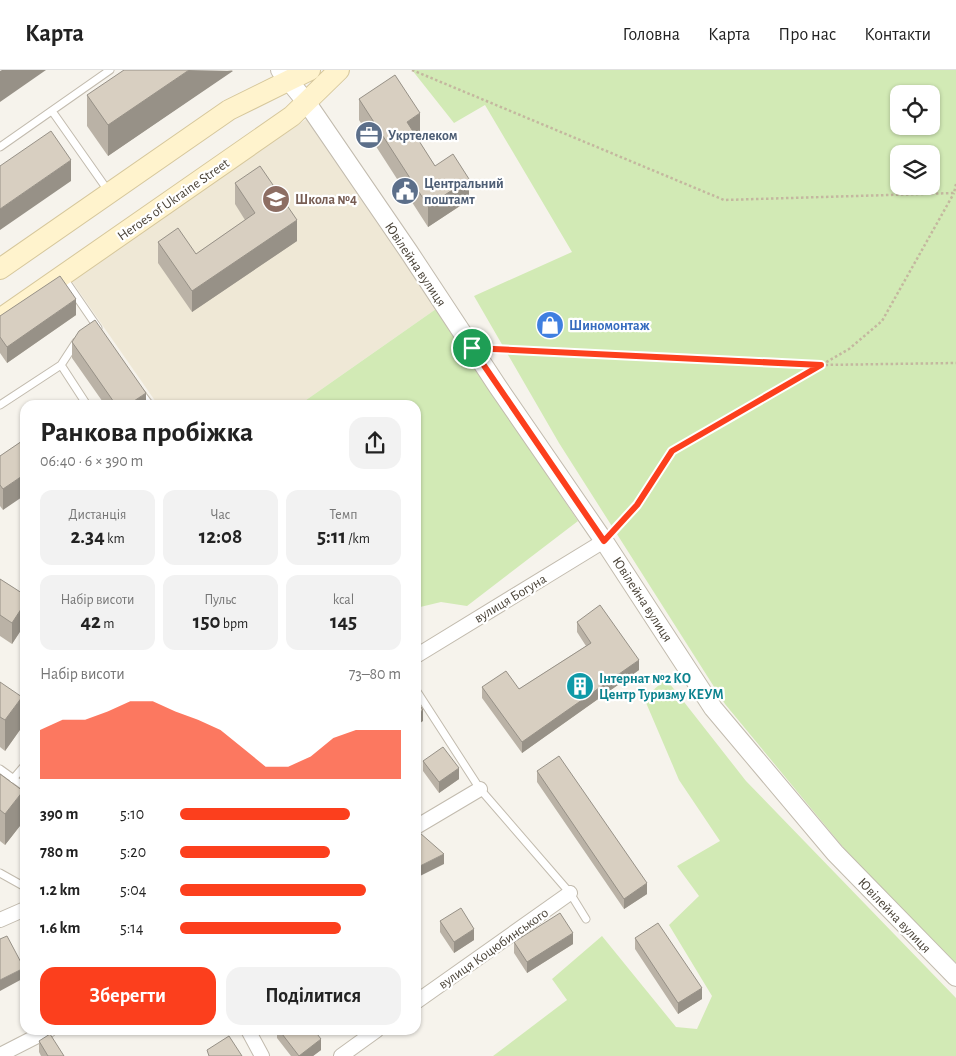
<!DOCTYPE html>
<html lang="uk">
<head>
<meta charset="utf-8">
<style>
	:root { --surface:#fff; --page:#f2f2f2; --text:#222; --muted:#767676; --line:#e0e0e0; --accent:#fc3f1d }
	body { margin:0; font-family:"Alegreya Sans",sans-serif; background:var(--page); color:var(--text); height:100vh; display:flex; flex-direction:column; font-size:19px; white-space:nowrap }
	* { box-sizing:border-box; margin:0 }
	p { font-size:16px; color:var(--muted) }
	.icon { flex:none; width:28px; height:28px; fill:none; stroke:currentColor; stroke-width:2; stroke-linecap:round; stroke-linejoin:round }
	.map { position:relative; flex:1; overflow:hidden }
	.sheet { position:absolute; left:20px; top:330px; width:401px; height:635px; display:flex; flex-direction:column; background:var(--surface); border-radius:15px; box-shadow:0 1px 4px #0004 }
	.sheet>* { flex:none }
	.fabs { position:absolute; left:890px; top:15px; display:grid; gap:10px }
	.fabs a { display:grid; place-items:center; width:50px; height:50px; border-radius:10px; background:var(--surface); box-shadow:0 1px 4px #0004; font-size:25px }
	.pin { position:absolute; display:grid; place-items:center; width:42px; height:42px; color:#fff; margin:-21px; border:2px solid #fff; border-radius:50%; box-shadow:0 1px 5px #0007 }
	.round { display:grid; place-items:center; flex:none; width:52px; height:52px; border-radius:15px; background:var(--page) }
	.headline { display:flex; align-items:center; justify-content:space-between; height:85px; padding:0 20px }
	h1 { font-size:28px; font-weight:600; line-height:38px }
	.stats { display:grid; grid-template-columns:repeat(3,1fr); gap:8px; height:85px; padding:5px 20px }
	.stats div { display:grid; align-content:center; border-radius:12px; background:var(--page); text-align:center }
	.stats b { font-size:21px; font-weight:600 }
	.stats small { font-size:14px; font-weight:400 }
	.stats p { font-size:14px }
	.chart { height:140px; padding:10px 20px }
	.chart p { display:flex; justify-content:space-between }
	.chart svg { width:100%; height:90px; margin-top:5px; fill:var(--accent); opacity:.7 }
	.button { display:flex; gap:10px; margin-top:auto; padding:10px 20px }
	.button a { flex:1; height:58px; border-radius:15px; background:var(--accent); color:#fff; font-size:20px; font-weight:600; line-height:58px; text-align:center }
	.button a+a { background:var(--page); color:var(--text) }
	ul { padding:0 20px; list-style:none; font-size:16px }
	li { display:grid; grid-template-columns:80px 60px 1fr; align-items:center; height:38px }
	li i { height:12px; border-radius:6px; background:var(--accent) }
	header { display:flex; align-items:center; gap:30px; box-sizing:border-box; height:70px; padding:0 25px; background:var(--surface); border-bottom:1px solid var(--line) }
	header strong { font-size:24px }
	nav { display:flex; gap:28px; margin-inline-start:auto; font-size:18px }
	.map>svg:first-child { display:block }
	.education { fill:#efe8d6 }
	.green { fill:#d2eab5; fill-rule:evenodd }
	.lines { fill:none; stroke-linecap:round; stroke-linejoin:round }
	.service-casing { stroke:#c2bbae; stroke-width:9 }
	.minor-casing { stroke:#c2bbae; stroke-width:16 }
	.tertiary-casing { stroke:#c2bbae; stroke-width:20 }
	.secondary-casing { stroke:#d6c79b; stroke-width:22 }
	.path { stroke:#c4b79f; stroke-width:2.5; stroke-dasharray:2.5 2.5; stroke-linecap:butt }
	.service { stroke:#fff; stroke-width:7 }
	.minor { stroke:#fff; stroke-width:14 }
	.tertiary { stroke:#fff; stroke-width:18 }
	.secondary { stroke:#fff3cd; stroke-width:20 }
	.wall { fill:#bab2a6 }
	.shaded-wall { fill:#979187 }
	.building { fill:#d8cfc1; stroke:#979187 }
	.route-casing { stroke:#fff; stroke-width:10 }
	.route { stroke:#fc3f1d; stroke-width:6 }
	.labels { text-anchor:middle; stroke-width:4.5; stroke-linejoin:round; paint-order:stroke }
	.service-label { font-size:14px; font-weight:bold; fill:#4e5e75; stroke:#fff; text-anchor:start }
	.street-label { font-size:14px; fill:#4b4439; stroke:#fff }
	.education-label { font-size:14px; font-weight:bold; fill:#785e54; stroke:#fff; text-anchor:start }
	.shop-label { font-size:14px; font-weight:bold; fill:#366cbe; stroke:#fff; text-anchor:start }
	.culture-label { font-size:14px; font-weight:bold; fill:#0d838f; stroke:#fff; text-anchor:start }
</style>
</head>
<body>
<header>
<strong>Карта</strong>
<nav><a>Головна</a><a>Карта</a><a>Про нас</a><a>Контакти</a></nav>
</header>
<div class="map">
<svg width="956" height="986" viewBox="0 0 956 986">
	<rect width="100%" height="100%" fill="#f6f3ec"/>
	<path class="education" d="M308 48 436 239 299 335H158L71 210Z"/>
	<path class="green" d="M412 0H956V893L861 799 725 634 559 373 474 226 572 182 485 35 454 53ZM899 24H931V56H899ZM899 84H931V116H899Z
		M436 239 578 451 467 536 441 532 416 538V335H299Z
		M666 609 746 711 956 928V986H493L567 930 552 909 602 866 676 957 697 959 712 926 669 855 699 826 677 796 720 771 679 710 644 628Z"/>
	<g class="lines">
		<g class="service-casing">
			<path id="service" d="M52 41 109 122
				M0 77 110 0
				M63 207 98 258
				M61 295 76 272
				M141 323 150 335
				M0 335 61 295 87 335
				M416 620 480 719 570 823 586 849
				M0 621 25 638
				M0 699 25 717
				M13 709 25 695
				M0 803 25 817"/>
		</g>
		<g class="minor-casing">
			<path id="minor" d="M416 586 604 471
				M416 757 480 719
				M0 850 25 839
				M416 932 570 823
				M248 960 262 986
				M0 985 49 960
				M341 986 377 960"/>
		</g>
		<g class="tertiary-casing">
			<path id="tertiary" d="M280 0 307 33 409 182 498 317 604 471 713 638 835 783 956 907"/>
		</g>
		<g class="secondary-casing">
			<path id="secondary" d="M0 199 229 40 310 0
				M0 249 292 46 339 0"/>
		</g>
		<path class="path" d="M412 0 724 130 954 123 956 114
			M491 279 821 295 956 293
			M615 459 637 435 672 381 849 279 882 251 954 123"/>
		<use href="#service" class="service"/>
		<use href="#minor" class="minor"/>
		<use href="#tertiary" class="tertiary"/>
		<use href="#secondary" class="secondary"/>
	</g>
	<path class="wall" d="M233 0 108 86 87 56V25Z
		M359 29 420 64 416 67 435 96 469 130 428 157 359 50Z
		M235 113 297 171 192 242 158 193V172L196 184 245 150 235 134Z
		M76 245 7 293 0 283V246Z
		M72 272 146 335H105L72 288Z
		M25 369 3 440 0 436V386Z
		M0 509 25 525V554L12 574 0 566Z
		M577 552 639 600 522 683 482 628V617L519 619 586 576 577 562Z
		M0 612 22 657 5 681 0 677Z
		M423 691 459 709 439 723 423 701Z
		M537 701 647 824 624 839 537 712Z
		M0 704 23 752 5 775 0 771Z
		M440 851 474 870 454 883 440 862Z
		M635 868 702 929 678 944 635 879Z
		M514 872 573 874 527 903 514 883Z
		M277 960H314L321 980 313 986H291L277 968Z
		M39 971 64 986H41L39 982Z"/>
	<path class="shaded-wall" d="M2 0H46L0 32V1Z
		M189 0 233 1 108 86V55Z
		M420 43V64L407 73V52Z
		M71 90V111L0 160V139Z
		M469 109V130L428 157V136Z
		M297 150V171L192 242V221Z
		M76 229V245L7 293V277Z
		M146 323V335H128Z
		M25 404V425L3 440V419Z
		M25 533V554L12 574V553Z
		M639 590V600L522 683V672Z
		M22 627V657L5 681V650Z
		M423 640V651L416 656V645Z
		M459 698V709L439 723V712Z
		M23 721V752L5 775V744Z
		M444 784V794L416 808V798Z
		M647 813V824L624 839V829Z
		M474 859V870L454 883V872Z
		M573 863V874L527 903V892Z
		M24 898V908L0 921V910Z
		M702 918V929L678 944V933Z
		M321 969V980L313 986H299Z"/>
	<path class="building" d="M124 0H189L108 55 87 25Z
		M395 5 420 43 407 52 435 96 453 84 469 109 428 136 359 29Z
		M51 61 71 90 0 139V96Z
		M260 96 297 150 192 221 158 172 178 158 196 184 255 143 235 113Z
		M60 206 76 229 7 277 0 267V246Z
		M95 250 146 323 128 335H116L72 272 79 261Z
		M79 331 83 335H73Z
		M25 369V404L3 419 0 415V386Z
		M0 509 25 525V533L12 553 0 545Z
		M600 535 639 590 522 672 482 617 506 601 519 619 591 573 577 552Z
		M0 612 22 627 5 650 0 647Z
		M416 630 423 640 416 645Z
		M443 677 459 698 439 712 423 691Z
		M559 686 647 813 624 829 537 701Z
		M0 704 23 721 5 744 0 740Z
		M420 763 444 784 416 798V765Z
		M461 838 474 859 454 872 440 851Z
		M560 843 573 863 527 892 514 872Z
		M658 853 702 918 678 933 635 868Z
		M7 866 24 898 0 910V869Z
		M279 960H314L321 969 299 986Z
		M50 964 64 986H48L39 971Z
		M229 966 242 986H209L207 980Z"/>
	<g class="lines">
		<g class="route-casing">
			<path id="route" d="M472 278 821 295 672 381 637 435 604 471Z"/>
		</g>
		<use href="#route" class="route"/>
	</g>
	<defs>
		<g id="office-disc" transform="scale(1.4375)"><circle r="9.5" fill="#5c6f8a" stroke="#fff"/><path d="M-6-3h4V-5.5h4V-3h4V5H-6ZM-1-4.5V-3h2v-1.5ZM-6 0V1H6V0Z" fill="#fff"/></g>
		<g id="civic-disc" transform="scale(1.4375)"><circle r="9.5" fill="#5c6f8a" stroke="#fff"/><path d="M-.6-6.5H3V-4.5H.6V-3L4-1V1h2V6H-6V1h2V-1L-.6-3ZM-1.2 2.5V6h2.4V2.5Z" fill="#fff"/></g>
		<g id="school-disc" transform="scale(1.4375)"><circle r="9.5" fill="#8d6e63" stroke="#fff"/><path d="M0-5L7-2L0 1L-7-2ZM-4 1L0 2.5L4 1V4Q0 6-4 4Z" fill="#fff"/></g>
		<g id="shop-disc" transform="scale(1.4375)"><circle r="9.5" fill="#3f7fe0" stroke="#fff"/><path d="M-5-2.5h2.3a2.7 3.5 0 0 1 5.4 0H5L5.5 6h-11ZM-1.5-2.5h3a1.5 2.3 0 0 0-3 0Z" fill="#fff"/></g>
		<g id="building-disc" transform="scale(1.4375)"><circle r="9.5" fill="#0f9aa8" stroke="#fff"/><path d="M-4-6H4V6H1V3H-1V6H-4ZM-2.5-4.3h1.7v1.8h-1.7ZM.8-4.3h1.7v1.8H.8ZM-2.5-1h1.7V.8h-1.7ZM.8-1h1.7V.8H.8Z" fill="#fff"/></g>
	</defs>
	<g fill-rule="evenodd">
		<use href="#office-disc" x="369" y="65"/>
		<use href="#civic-disc" x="405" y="121"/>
		<use href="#school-disc" x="276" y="129"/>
		<use href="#shop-disc" x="550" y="255"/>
		<use href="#building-disc" x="580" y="616"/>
	</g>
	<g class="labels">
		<g class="service-label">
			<text x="388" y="70">Укртелеком</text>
			<text x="424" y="118">Центральний<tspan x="424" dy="16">поштамт</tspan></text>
		</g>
		<g class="street-label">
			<text transform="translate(173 129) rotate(-35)" y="5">Heroes of Ukraine Street</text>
			<text transform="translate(416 194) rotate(56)" y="5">Ювілейна вулиця</text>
			<text transform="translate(510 528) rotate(-31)" y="5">вулиця Богуна</text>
			<text transform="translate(643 529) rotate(57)" y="5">Ювілейна вулиця</text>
			<text transform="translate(895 845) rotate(46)" y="5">Ювілейна вулиця</text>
			<text transform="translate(493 878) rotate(-35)" y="5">вулиця Коцюбинського</text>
		</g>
		<g class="education-label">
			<text x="295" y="134">Школа №4</text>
		</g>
		<g class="shop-label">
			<text x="569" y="260">Шиномонтаж</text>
		</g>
		<g class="culture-label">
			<text x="599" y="613">Інтернат №2 КО<tspan x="599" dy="16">Центр Туризму КЕУМ</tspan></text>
		</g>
	</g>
</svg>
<div class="fabs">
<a><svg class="icon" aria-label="locate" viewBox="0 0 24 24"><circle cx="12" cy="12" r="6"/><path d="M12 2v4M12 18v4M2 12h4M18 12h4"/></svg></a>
<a><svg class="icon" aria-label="layers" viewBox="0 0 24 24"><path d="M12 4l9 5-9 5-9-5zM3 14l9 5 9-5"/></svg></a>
</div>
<div class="pin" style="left:472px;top:278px;background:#1e9e55"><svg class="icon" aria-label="arrive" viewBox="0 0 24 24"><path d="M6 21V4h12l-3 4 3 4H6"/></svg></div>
<section class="sheet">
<div class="headline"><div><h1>Ранкова пробіжка</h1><p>06:40 · 6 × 390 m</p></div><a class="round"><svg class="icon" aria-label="share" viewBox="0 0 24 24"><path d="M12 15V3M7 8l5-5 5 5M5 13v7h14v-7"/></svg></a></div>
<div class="stats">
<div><p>Дистанція</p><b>2.34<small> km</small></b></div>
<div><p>Час</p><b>12:08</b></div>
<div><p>Темп</p><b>5:11<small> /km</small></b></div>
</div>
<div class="stats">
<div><p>Набір висоти</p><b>42<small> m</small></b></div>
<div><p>Пульс</p><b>150<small> bpm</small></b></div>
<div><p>kcal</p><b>145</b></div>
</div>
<div class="chart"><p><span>Набір висоти</span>73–80 m</p>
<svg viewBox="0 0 160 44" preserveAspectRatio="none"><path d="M0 44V20L10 15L20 15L30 11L40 6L50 6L60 11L70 15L80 20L90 29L100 38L110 38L120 33L130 24L140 20L150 20L160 20V44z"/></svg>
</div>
<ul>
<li><b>390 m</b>5:10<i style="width:77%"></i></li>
<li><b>780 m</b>5:20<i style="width:68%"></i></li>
<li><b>1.2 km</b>5:04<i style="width:84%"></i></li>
<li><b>1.6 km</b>5:14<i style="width:73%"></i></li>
</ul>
<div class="button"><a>Зберегти</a><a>Поділитися</a></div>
</section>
</div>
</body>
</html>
